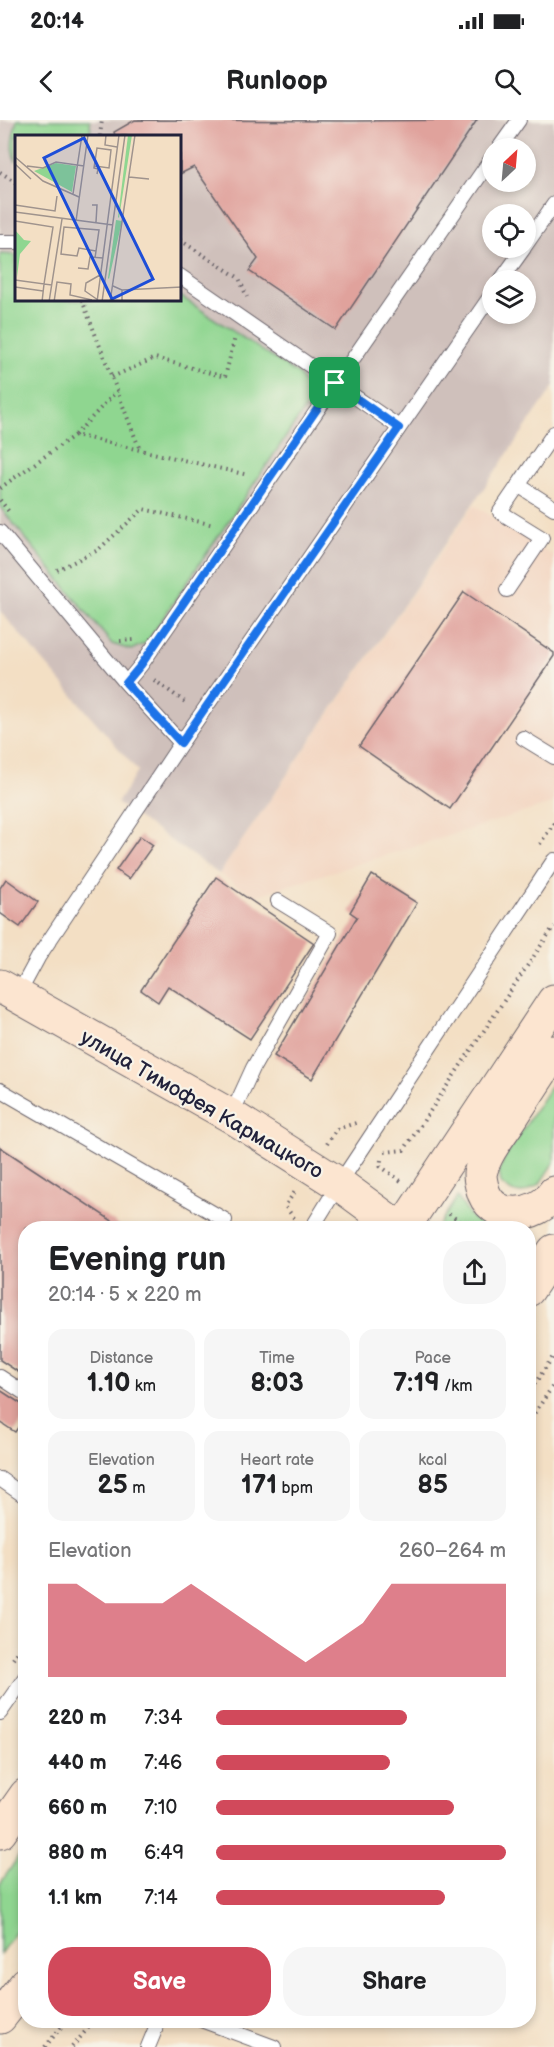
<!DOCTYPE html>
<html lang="en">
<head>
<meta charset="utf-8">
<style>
	:root { --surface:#fff; --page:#f6f6f6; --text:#202124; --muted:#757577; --accent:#d1495b }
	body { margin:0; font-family:"Balsamiq Sans",sans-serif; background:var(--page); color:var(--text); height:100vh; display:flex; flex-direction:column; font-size:22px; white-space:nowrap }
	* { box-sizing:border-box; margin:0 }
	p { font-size:20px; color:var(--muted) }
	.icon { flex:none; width:33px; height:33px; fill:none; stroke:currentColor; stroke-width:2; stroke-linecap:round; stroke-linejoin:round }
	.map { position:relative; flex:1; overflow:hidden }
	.details { position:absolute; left:18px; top:1101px; width:518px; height:807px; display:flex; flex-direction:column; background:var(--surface); border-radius:24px; box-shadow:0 3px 9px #0003 }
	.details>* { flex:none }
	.needle { width:39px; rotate:26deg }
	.buttons { position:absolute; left:482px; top:18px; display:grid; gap:12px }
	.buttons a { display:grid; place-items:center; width:54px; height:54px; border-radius:50%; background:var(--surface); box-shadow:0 3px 9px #0003; font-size:30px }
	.pin { position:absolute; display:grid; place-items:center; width:51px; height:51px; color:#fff; margin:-26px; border-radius:12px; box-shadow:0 3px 9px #0006 }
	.round { display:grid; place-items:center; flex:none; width:63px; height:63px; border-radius:24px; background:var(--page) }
	.head { display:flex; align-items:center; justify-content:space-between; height:102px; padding:0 30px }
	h1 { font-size:33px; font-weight:700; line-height:45px }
	.figures { display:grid; grid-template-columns:repeat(3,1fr); gap:9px; height:102px; padding:6px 30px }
	.figures div { display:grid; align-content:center; border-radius:15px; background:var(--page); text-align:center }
	.figures b { font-size:26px; font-weight:700 }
	.figures small { font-size:16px; font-weight:400 }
	.figures p { font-size:16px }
	.chart { height:168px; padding:12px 30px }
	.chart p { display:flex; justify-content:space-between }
	.chart svg { width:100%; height:108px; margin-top:6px; fill:var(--accent); opacity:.7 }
	.primary-button { display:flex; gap:12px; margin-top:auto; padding:12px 30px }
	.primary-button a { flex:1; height:69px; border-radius:24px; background:var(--accent); color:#fff; font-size:24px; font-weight:700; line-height:69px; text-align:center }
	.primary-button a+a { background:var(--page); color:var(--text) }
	ul { padding:0 30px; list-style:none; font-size:20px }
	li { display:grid; grid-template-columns:96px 72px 1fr; align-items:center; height:45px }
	li i { height:15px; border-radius:8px; background:var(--accent) }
	.status { display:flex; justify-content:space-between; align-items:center; height:42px; padding:0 30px; background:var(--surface); direction:ltr }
	.status svg { height:16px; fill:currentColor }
	header { display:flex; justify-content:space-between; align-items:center; height:78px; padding:0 30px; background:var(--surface); font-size:27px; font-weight:700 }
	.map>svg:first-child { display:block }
	.built { fill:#f3d4bf }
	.industrial { fill:#cfc0bb; fill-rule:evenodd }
	.green { fill:#8fd690; stroke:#587c66; stroke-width:1.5 }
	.building { fill:#e0a29c }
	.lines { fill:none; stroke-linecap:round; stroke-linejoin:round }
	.lane-casing { stroke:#6b646b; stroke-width:16 }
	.secondary-casing { stroke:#6b646b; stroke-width:35 }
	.path { stroke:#6b646b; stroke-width:4; stroke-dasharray:1.5 4.5; stroke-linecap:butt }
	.lane { stroke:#fff; stroke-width:14 }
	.secondary { stroke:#fce5d0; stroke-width:33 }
	.route-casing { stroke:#fff; stroke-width:12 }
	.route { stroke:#1a73e8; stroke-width:8 }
	.labels { text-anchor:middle; stroke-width:4.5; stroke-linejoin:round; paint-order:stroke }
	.street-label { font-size:21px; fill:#22223b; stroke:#f7f3e8 }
	.inset-road { fill:none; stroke:#9f938d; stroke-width:1.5 }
	.view { fill:#1d4ed8; fill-opacity:0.15; stroke:#1d4ed8; stroke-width:3 }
	.inset-edge { fill:none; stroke:#22223b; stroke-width:3 }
</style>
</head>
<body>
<div class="status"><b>20:14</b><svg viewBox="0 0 49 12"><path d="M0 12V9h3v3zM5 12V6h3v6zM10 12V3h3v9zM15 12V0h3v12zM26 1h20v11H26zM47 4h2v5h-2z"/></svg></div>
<header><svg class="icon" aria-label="back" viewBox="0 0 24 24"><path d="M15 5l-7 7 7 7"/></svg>Runloop<svg class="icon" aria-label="search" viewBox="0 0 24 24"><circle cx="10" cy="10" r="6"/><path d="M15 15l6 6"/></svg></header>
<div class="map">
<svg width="554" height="1927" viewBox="0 0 554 1927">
	<rect width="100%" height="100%" fill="#f7f3e8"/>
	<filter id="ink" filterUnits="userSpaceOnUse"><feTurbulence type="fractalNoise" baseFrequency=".0167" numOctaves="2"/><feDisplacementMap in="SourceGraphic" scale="12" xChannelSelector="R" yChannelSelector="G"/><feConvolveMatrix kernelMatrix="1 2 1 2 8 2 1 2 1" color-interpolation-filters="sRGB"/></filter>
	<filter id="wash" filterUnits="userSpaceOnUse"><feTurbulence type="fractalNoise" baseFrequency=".008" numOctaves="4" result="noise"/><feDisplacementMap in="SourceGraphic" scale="24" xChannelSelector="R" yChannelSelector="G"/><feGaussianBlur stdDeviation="1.35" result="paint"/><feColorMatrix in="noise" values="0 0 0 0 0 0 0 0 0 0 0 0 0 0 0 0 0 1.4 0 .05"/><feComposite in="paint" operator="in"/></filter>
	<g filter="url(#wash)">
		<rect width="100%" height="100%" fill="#f3dfc4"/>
		<path class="built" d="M474 385 554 436V683L254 776 219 754Z"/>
		<path class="industrial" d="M0 0H554V266L219 754 117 683 138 651 0 491ZM16 16H180V180H16ZM492 28H525V62H492ZM492 94H525V128H492ZM492 160H525V194H492Z"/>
		<path class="green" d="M17 0H90L91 16H16V42C9 27 13 15 17 0Z
			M0 134 16 135V180H180V176L299 255 307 268 308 284 146 523 131 530 112 524 0 387Z
			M554 961V1042L539 1065 523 1073 512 1072 501 1064 499 1050 505 1037Z
			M457 1077 471 1097 486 1108H437Z
			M25 1727V1799L0 1834V1764Z"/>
		<g id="blocks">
			<path class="building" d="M135 0 351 1 477 0 336 210 249 151 258 139 194 47 180 54V16H115L114 12Z
				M464 472 554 533V536L450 689 359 626Z
				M140 716 153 725 129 759 116 750Z
				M372 755 417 783 312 959 274 936 357 797 350 792Z
				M216 757 314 823 250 919 168 866 158 882 141 870Z
				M6 759 38 782 20 807 0 793V768Z
				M0 1027 123 1108H26V1257L0 1240Z
				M0 1270 26 1287V1296L15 1312 0 1302Z"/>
		</g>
	</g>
	<g filter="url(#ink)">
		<use href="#blocks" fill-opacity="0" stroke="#6b646b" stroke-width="1.5"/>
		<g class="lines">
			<g class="lane-casing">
				<path id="lane" d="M499 28 519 0
					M0 122H16
					M525 126 554 84
					M180 156 399 307
					M501 160 524 128
					M518 365 554 388
					M0 412 126 563 181 623
					M507 470 542 418 500 392 554 313
					M126 563 141 545 492 38
					M523 618 554 637
					M18 875 39 836 181 623 492 174
					M0 970 225 1100 220 1108
					M231 996 253 948 330 813 278 781
					M312 1108 339 1064 554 740
					M0 1257 26 1274
					M0 1359 26 1377
					M0 1593 26 1556
					M201 1900 274 1927
					M148 1927 155 1910 157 1900"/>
			</g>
			<g class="secondary-casing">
				<path id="secondary" d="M0 866 231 996 339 1064 399 1108
					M554 932C539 955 524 978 509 1001 498 1017 484 1035 480 1054 480 1058 481 1063 482 1067 490 1103 537 1099 554 1073
					M403 1108 554 881
					M528 1170 554 1131
					M0 1712 26 1675
					M0 1897 26 1864"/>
			</g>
			<path class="path" d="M100 16 102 0
				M0 52 16 62
				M180 120 239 158 247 177
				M82 180 140 330
				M112 257 155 238 225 257 235 217
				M75 315 117 271
				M0 368 75 315 248 355
				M0 380 10 393
				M57 450 98 430 143 389 214 405
				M120 521 134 520
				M154 560 185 582
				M540 724 554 703
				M327 1024 337 1009 356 1003
				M385 1032 404 1030 554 806
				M381 1040 380 1046 401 1061
				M449 1094 466 1106 465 1108
				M294 1098 285 1086 296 1070
				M528 1274 554 1235
				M528 1303 554 1264
				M13 1539 26 1520
				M45 1927 67 1900
				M72 1927 95 1900"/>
			<use href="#lane" class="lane"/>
			<use href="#secondary" class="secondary"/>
		</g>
	</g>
	<g class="lines" filter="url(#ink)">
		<g class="route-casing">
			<path id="route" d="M335 263 399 308 181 623 126 563 141 545Z"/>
		</g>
		<use href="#route" class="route"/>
	</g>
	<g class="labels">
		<g class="street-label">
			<text transform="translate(202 984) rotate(30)" y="7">улица Тимофея Кармацкого</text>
		</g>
	</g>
	<g transform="translate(15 15)">
		<rect width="166" height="166" fill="#f3dfc4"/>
		<path d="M113 0H117L104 83 103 82ZM41 28 61 31 57 57 19 36ZM101 85 107 86 94 144 93 143ZM0 95 9 105 16 106 5 119 2 142Z" fill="#8fd690"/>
		<path class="inset-road" d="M87 0H91L90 10 102 12M0 22 28 46 64 62M0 29 16 44M12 31 28 33 41 27 69 31M80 31 94 33 96 15 82 13 79 33 83 34 82 39M114 42 134 44M58 59 67 0M0 70 40 76 42 61M77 70H82L81 87M0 77 98 90M0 86 38 92 29 149 0 145M61 86 73 0M80 123 84 95 49 92 46 119 62 121 64 113 81 116M63 133 73 134 75 122 88 123M98 151 107 155V167M0 152 28 156M107 155 167 152M83 165 70 156 71 148 85 140M27 167 29 149 37 150M34 167 47 84M39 167 42 147 56 149 55 160 77 165M82 167 104 0M87 167 110 0M95 167 120 0"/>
		<path class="view" d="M69 3 138 144 97 164 29 23Z"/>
		<rect width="166" height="166" class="inset-edge"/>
	</g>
</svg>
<div class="buttons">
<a><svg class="needle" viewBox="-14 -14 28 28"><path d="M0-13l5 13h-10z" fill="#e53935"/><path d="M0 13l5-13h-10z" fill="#757577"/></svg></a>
<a><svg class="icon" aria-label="locate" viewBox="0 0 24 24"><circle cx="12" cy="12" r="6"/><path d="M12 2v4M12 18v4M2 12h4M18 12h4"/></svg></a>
<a><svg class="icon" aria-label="layers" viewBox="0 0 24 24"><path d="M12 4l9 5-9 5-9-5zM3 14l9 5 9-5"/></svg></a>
</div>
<div class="pin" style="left:335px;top:263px;background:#1e9e55"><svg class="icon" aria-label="arrive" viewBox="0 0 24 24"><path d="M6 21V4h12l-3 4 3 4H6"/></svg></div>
<section class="details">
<div class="head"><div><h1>Evening run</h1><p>20:14 · 5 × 220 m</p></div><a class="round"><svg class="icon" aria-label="share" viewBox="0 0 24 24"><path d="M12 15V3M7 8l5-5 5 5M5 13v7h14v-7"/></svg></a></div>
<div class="figures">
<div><p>Distance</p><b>1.10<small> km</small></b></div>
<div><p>Time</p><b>8:03</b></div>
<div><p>Pace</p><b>7:19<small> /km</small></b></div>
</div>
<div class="figures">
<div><p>Elevation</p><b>25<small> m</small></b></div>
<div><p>Heart rate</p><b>171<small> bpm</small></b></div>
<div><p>kcal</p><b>85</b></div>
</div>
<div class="chart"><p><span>Elevation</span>260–264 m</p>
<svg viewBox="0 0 160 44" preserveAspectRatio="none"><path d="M0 44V6L10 6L20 14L30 14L40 14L50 6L60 14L70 22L80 30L90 38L100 30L110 22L120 6L130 6L140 6L150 6L160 6V44z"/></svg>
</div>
<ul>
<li><b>220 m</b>7:34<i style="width:66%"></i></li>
<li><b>440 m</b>7:46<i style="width:60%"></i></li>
<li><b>660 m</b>7:10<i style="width:82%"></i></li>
<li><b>880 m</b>6:49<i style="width:100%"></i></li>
<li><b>1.1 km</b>7:14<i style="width:79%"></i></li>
</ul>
<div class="primary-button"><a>Save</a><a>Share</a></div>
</section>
</div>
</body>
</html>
